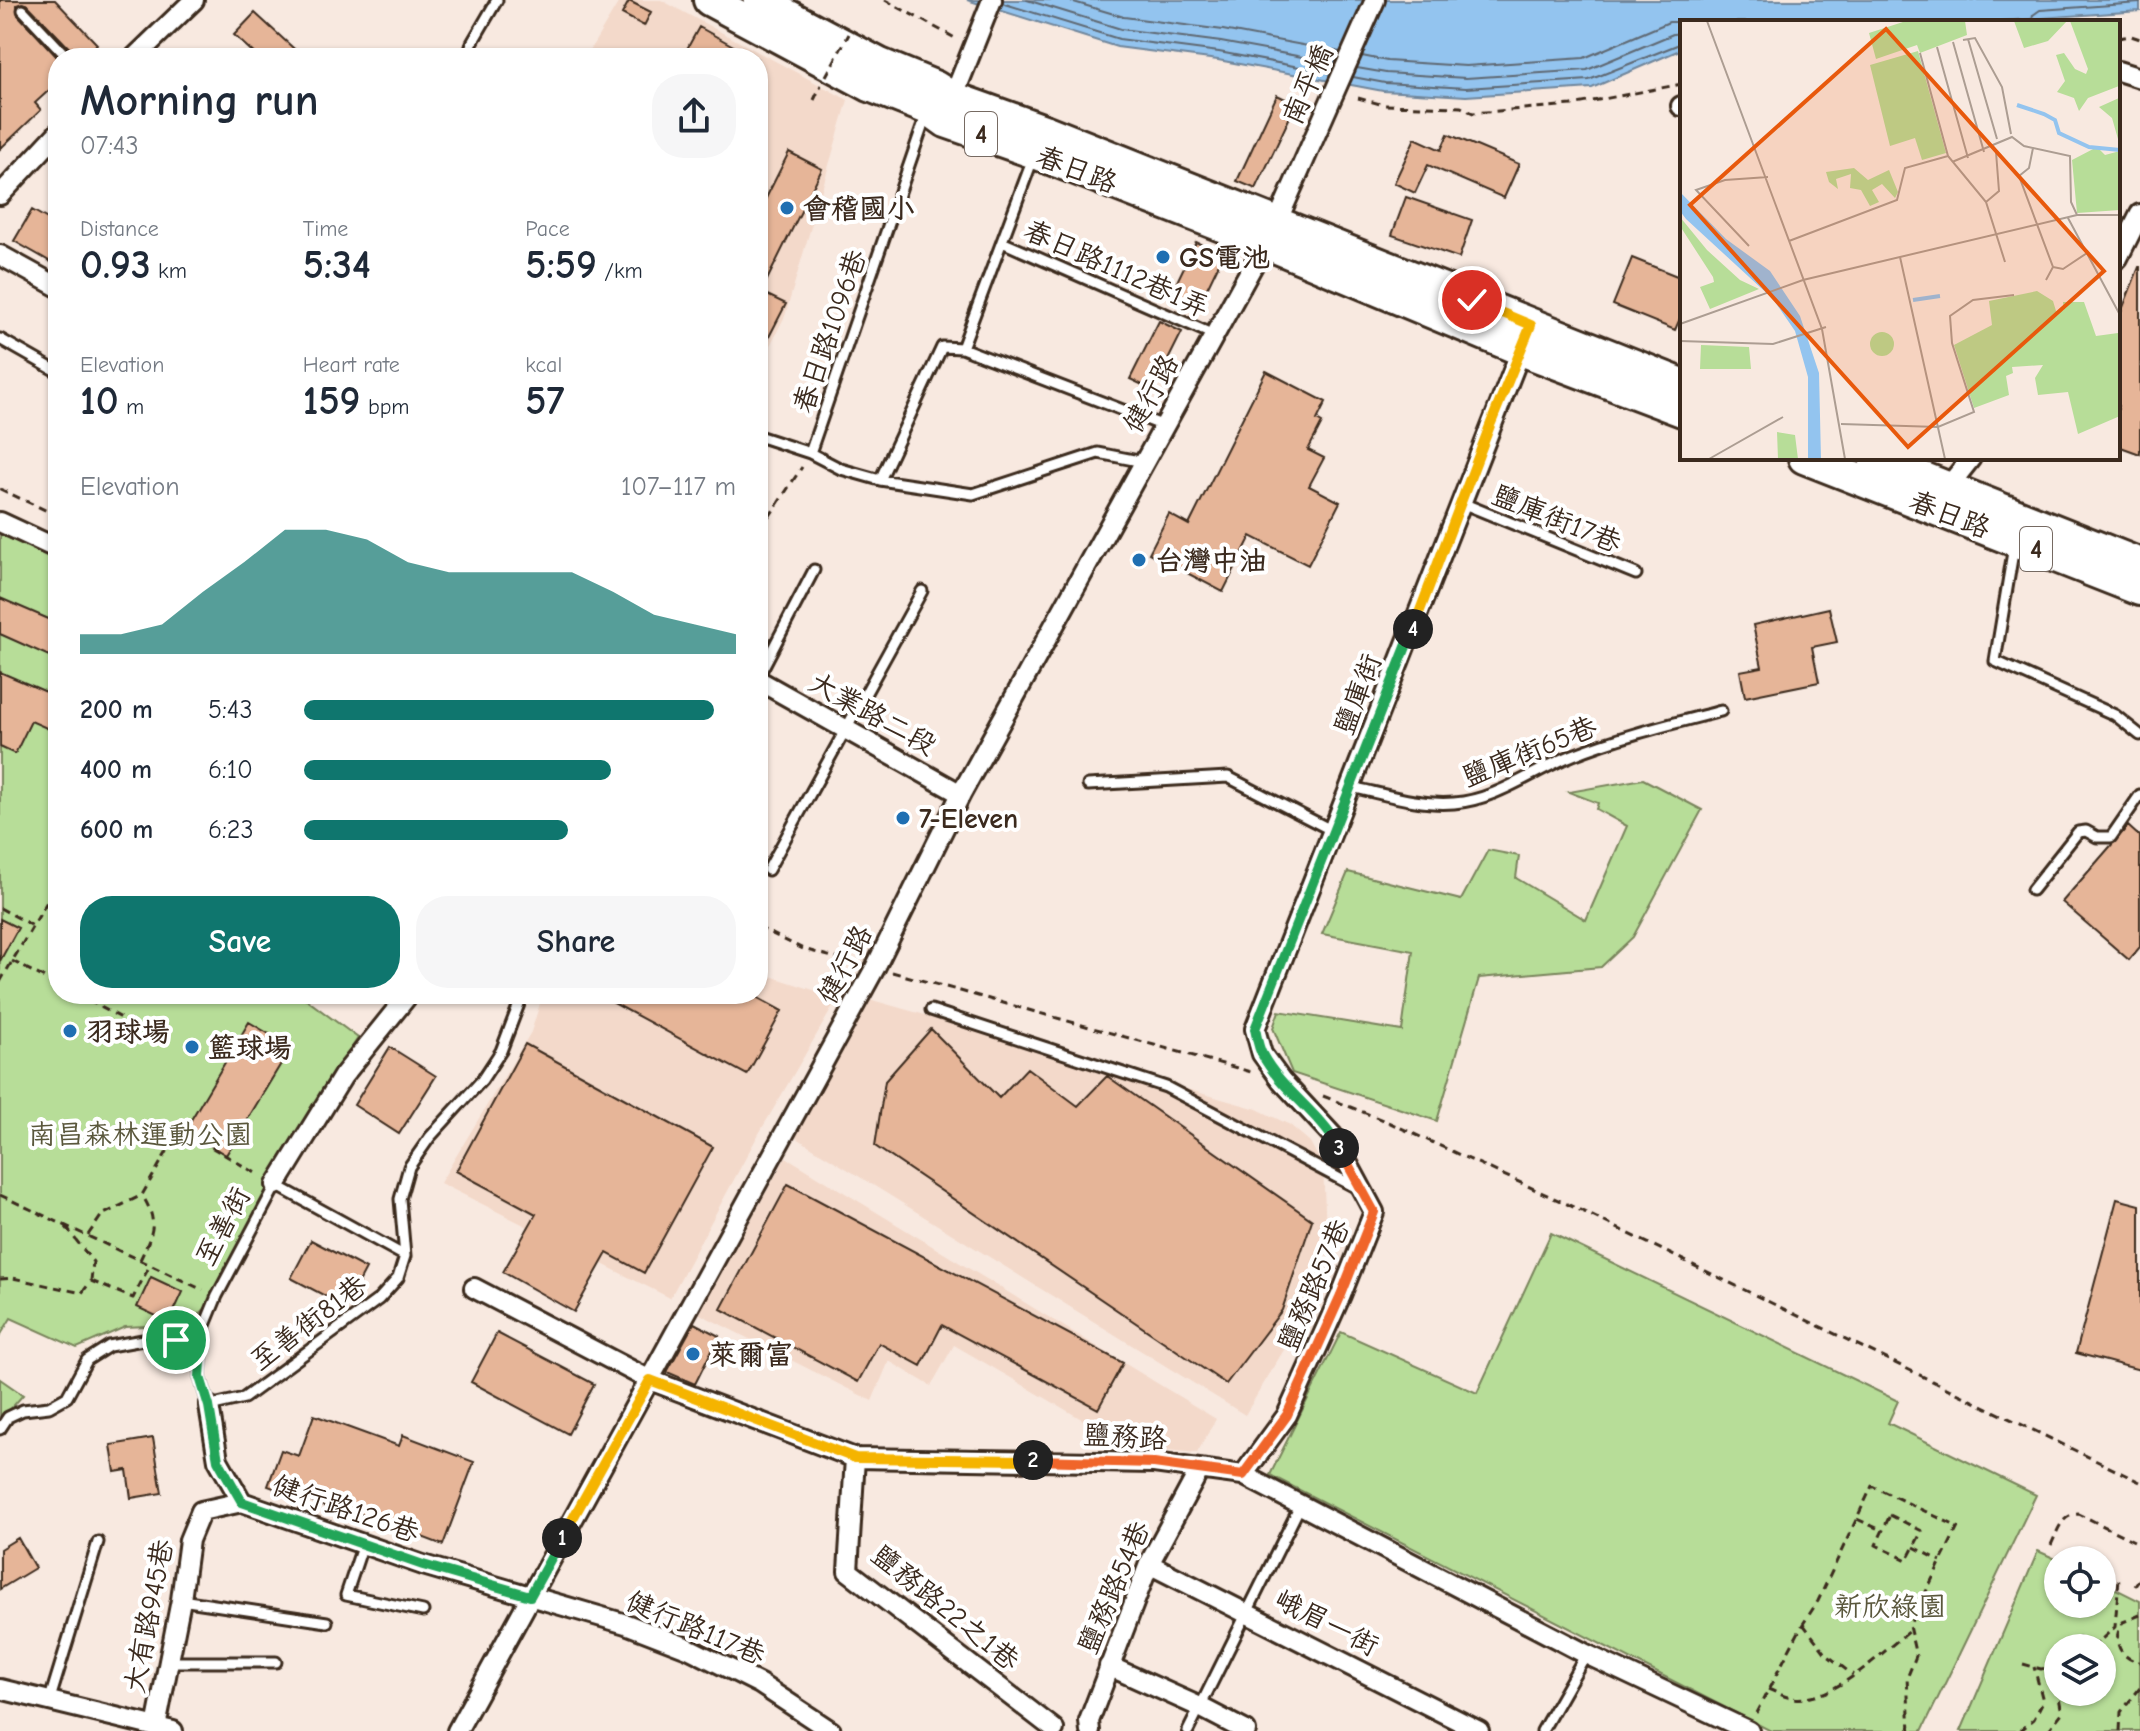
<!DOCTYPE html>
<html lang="en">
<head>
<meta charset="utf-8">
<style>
	:root { --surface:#fff; --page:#f6f6f7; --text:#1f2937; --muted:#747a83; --accent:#0f766e }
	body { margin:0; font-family:"Comic Neue","LXGW WenKai TC",sans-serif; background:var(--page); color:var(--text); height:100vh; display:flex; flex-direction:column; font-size:30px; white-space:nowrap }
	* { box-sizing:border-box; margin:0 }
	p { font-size:26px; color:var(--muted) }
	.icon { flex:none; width:44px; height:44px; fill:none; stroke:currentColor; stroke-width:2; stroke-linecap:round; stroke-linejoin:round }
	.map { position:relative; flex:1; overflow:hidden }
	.side { position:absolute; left:48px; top:48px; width:720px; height:956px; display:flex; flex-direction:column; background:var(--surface); border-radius:32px; box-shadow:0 2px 6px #0004 }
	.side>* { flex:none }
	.controls { position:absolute; left:2044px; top:1546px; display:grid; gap:16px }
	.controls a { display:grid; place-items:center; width:72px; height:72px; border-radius:50%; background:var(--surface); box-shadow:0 2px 6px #0004; font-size:40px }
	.pin { position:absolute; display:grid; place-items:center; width:68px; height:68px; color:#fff; margin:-34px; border:4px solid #fff; border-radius:50%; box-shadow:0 2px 8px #0007 }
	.km { position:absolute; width:40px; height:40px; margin:-20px; border-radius:50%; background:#222; color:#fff; font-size:22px; line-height:40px; text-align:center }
	.round { display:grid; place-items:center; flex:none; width:84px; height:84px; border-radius:32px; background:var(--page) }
	.summary { display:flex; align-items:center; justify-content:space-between; height:136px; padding:0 32px }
	h1 { font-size:44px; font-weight:800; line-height:60px }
	.metrics { display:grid; grid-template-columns:repeat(3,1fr); gap:12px; height:136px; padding:8px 32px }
	.metrics div { display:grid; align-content:center }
	.metrics b { font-size:40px; font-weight:800 }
	.metrics small { font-size:22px; font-weight:400 }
	.metrics p { font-size:22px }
	.chart { height:224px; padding:16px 32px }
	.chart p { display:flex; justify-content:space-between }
	.chart svg { width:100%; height:144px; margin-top:8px; fill:var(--accent); opacity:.7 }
	.action { display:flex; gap:16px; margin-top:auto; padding:16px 32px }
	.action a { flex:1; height:92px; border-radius:32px; background:var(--accent); color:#fff; font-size:32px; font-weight:800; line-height:92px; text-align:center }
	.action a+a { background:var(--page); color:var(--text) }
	ul { padding:0 32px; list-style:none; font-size:26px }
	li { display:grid; grid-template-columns:128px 96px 1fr; align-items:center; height:60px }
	li i { height:20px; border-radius:10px; background:var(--accent) }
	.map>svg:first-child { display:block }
	.built { fill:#f3d9ca }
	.green { fill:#b7dd98; stroke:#79845b; stroke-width:2; fill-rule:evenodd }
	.water { fill:#93c4ef; stroke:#70869b; stroke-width:2 }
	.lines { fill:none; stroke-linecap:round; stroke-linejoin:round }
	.shore { stroke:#5e6872; stroke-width:2 }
	.building { fill:#e6b598; stroke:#3b2a1e; stroke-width:2 }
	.lane-casing { stroke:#3b2a1e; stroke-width:15 }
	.street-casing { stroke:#3b2a1e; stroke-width:24 }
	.primary-casing { stroke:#3b2a1e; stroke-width:36 }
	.path { stroke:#3b2a1e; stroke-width:3; stroke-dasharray:8 6; stroke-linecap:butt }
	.lane { stroke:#fff; stroke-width:9 }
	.street { stroke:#fff; stroke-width:18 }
	.primary { stroke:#fff; stroke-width:30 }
	.path-bridge { stroke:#3b2a1e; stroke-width:3; stroke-dasharray:8 6; stroke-linecap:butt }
	.split-1-casing { stroke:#fff; stroke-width:16 }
	.split-2-casing { stroke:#fff; stroke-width:16 }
	.split-3-casing { stroke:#fff; stroke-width:16 }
	.split-4-casing { stroke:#fff; stroke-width:16 }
	.split-5-casing { stroke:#fff; stroke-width:16 }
	.split-1 { stroke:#22a559; stroke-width:10 }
	.split-2 { stroke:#f5b400; stroke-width:10 }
	.split-3 { stroke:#f0652b; stroke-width:10 }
	.split-4 { stroke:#22a559; stroke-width:10 }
	.split-5 { stroke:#f5b400; stroke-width:10 }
	.poi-dot { fill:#1f6fb2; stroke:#fff; stroke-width:3 }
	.labels { text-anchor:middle; stroke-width:8; stroke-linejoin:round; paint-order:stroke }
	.shield { fill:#fff; stroke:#766a62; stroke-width:2 }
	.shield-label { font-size:26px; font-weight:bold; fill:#3b2a1e }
	.street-label { font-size:28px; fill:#3b2a1e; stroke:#fff }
	.poi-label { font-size:28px; font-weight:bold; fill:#3b2a1e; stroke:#fff; text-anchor:start }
	.park-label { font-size:28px; fill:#5a573c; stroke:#fff }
	.inset-river { fill:none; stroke:#93c4ef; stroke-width:4 }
	.inset-road { fill:none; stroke:#ac9d92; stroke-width:2 }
	.view { fill:#e8590c; fill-opacity:0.15; stroke:#e8590c; stroke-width:4 }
	.inset-edge { fill:none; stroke:#3b2a1e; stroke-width:4 }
</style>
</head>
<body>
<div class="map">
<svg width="2140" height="1731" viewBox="0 0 2140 1731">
	<rect width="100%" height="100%" fill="#f8e9e0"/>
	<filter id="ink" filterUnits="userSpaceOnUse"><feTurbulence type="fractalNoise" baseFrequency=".0125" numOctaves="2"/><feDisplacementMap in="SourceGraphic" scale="16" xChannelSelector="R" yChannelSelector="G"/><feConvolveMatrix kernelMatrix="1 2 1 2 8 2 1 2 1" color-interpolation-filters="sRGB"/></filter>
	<g filter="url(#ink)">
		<path class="built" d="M620 0H661L848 100 785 316 758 369V58H585Z
			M758 972 838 998 757 1137 670 1298 440 1183 531 1032 543 994H758Z
			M865 998 1257 1109 1290 1125 1310 1142 1323 1167 1326 1230 1313 1301 1245 1415 792 1135Z
			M786 1157 1216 1419 1197 1453 1128 1446 954 1345 931 1386 889 1361 872 1401 698 1313Z"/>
		<path class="green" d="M0 534 58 559V994H299L358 1038 297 1131 217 1296 194 1320 169 1325 125 1327 77 1348 11 1318 0 1336Z
			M1643 779 1702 810 1633 937 1601 967 1479 978 1437 1121 1292 1073 1273 1028 1279 1011 1402 1031 1413 951 1322 934 1348 872 1461 900 1488 850 1519 856 1516 878 1586 920 1627 826 1596 809 1598 803 1569 792Z
			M1551 1233 1898 1401 1888 1423 2036 1495 1922 1731H1771L1270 1475 1341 1332 1477 1393Z
			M0 1379 23 1395 0 1421Z
			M2038 1551 2058 1560V1604H2102V1582L2140 1601V1731H1961ZM2058 1648H2102V1692H2058Z"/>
		<path class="water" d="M967 0H2140V11L1985 22H1682V49L1592 88 1466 96 1383 91 1218 60 1117 47Z"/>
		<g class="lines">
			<path class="shore" d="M1027 0 1121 29 1221 42 1335 63
				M1067 0 1124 17 1223 30 1340 52
				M1002 3 1119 39 1219 52 1331 73
				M2032 22 2033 15 2040 10 2140 3
				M1362 56 1387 61 1466 66 1584 58 1669 22H1689
				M1357 68 1386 73 1466 78 1587 70 1673 34 1682 33
				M1353 77 1385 83 1466 88 1589 80 1682 43"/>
		</g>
		<path class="building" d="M0 0H55L97 44 83 58H79L28 5 22 3 17 5 18 15 58 58V82L35 103 41 110 0 149Z
			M629 1 651 12 644 26 622 14Z
			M255 13 304 58H259L234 35Z
			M699 27 755 58H682Z
			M1277 95 1296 104 1256 189 1237 181Z
			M1448 134 1519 164 1504 198 1428 165 1415 193 1394 183 1415 138 1441 150Z
			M789 152 822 169 761 292 786 304 758 358V214Z
			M1406 197 1472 220 1459 258 1392 235Z
			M32 210 58 225V266L14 241Z
			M1196 242 1223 255 1198 307 1171 294Z
			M1632 258 1682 278V314L1675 330 1613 305Z
			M2139 267H2140V454L2118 446V320Z
			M1159 321 1182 332 1153 390 1130 379Z
			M1266 371 1326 402 1317 420 1322 423 1308 450 1324 458 1309 486 1340 502 1308 565 1251 536 1223 592 1149 553 1169 514 1189 525Z
			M0 598 58 623V660L0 634Z
			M1829 608 1837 642 1812 647 1819 682 1745 697 1740 671 1762 667 1753 625Z
			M0 672 58 697V733L31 721 15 754 0 747Z
			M2128 826 2140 837V947L2129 960 2062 902Z
			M0 919 18 928 0 961Z
			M597 994H751L782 1011 747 1075Z
			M249 1022 291 1047 226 1155 185 1130Z
			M931 1029 999 1098 1027 1068 1078 1106 1107 1076 1312 1220 1282 1310 1226 1384 875 1146 885 1081Z
			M525 1044 713 1147 644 1273 607 1253 574 1312 503 1272 536 1214 456 1171Z
			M390 1047 436 1076 399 1134 354 1105Z
			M788 1184 1123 1363 1098 1409 942 1325 921 1366 879 1343 858 1382 721 1309Z
			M2117 1199 2140 1205V1370L2076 1353Z
			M311 1240 366 1269 346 1307 291 1278Z
			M151 1277 183 1292 169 1322 137 1307Z
			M694 1323 719 1336 695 1384 667 1372Z
			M497 1333 594 1384 568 1434 471 1382Z
			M314 1415 399 1446 403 1435 474 1462 443 1545 361 1514 359 1519 268 1486 281 1450 299 1456Z
			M153 1438 162 1493 131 1498 127 1470 115 1472 111 1445Z
			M18 1538 35 1568 0 1589V1549Z"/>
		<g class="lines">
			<g class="lane-casing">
				<path id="lane" d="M23 10 68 58
					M468 58 472 43 497 0
					M1002 242 1214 335
					M0 339 58 372
					M962 348 1164 426
					M758 436 810 453 841 469 880 480 973 494 1098 453 1144 462
					M810 453 927 113
					M880 480 942 347 962 348 1034 156
					M1462 503 1636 574
					M758 534 761 528
					M2014 546 1995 661 2115 715 2140 735
					M758 677 814 570
					M1088 785 1228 777 1333 831
					M1351 787C1384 794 1420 806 1454 803 1497 800 1534 770 1573 755 1621 736 1671 724 1721 711
					M768 870 922 591
					M2032 890 2078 832 2086 831 2097 837H2111L2140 795
					M931 1010 1166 1087 1359 1189
					M203 1330 200 1377 209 1406 244 1398 379 1299 398 1278 405 1256 400 1199 409 1167 430 1137 482 1080 501 1051 519 1004 518 994
					M0 1429 8 1417 23 1410 49 1407 67 1397 87 1360 109 1346 143 1340H176L203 1330 217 1296 276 1185 405 1256
					M363 1544 346 1595 423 1611
					M181 1600 327 1622
					M168 1662H276
					M49 1702 98 1542
					M1188 1731 1300 1506
					M1542 1731 1586 1654"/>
			</g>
			<g class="street-casing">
				<path id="street" d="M134 58 194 0
					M2118 71 2140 78
					M950 105 992 0
					M1681 106H1682
					M0 195 58 133
					M0 255 58 287
					M2118 258 2140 214
					M1944 492 1971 458
					M0 522 58 549
					M758 680 961 794
					M276 1185 343 1076 409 994
					M474 1288 650 1380 855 1458 1154 1463 1243 1475 1586 1654 1749 1731
					M209 1406 218 1460 242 1502 423 1565 626 1624 688 1648 760 1684 831 1731
					M855 1458 848 1571 1054 1729
					M1243 1475 1287 1415 1341 1295 1374 1212 1333 1136 1281 1080 1262 1054 1255 1029 1524 343
					M1149 1564 1479 1731
					M1109 1666 1200 1707 1246 1731
					M0 1689 173 1731
					M156 1727 181 1600 189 1540 201 1511 242 1502
					M457 1731 875 968 961 794 1277 222 1375 0
					M1090 1731 1089 1721 1149 1564 1200 1469"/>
			</g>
			<g class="primary-casing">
				<path id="primary" d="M709 0 870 86 928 109 946 122 1035 153 1265 243 1521 350 1682 411
					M759 0 880 64 936 87 952 97 1044 130 1682 384
					M1804 458 2140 590
					M1874 458 2140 564"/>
			</g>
			<path class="path" d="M885 0 955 38
				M2118 38 2131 36 2140 39
				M1358 98 1384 105 1461 107 1473 113 1572 105 1682 84
				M814 100 821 85
				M0 489 58 516
				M769 517 802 467
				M0 908 33 926
				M758 927 803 949 858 964
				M12 961 58 985
				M892 972 1251 1072
				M0 982 58 883
				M76 994 161 1039
				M1323 1096 1388 1122 1582 1211 2140 1482
				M0 1195 203 1290
				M88 1235 102 1215 142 1195 180 1129 259 1175
				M140 1260C153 1232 159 1222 142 1195
				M0 1279 13 1278 82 1293 91 1281 93 1262 66 1227
				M91 1281 133 1298 150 1265
				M1890 1515 1922 1531 1907 1560 1876 1545Z
				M1857 1519 1883 1531
				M2051 1545C2058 1531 2061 1514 2079 1514L2140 1544
				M1914 1547 1941 1561
				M2135 1586 2140 1579
				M2140 1615 2123 1622C2111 1639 2119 1659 2140 1662
				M1803 1624 1827 1655 1853 1675
				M2067 1648 2079 1637 2091 1648
				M2092 1648 2115 1627 2119 1578
				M2023 1664 2041 1669 2057 1666
				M2057 1667 2058 1685
				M1768 1689C1776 1692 1784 1697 1792 1698 1831 1704 1880 1654 1909 1631
				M1756 1713 1803 1624 1818 1601 1872 1486 1958 1527 1909 1626 1916 1656 1907 1678 1910 1731
				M2020 1731 2034 1719 2043 1701 2034 1667
				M2048 1731 2062 1713 2058 1692
				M2120 1731 2121 1712 2140 1688"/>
			<use href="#lane" class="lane"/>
			<use href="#street" class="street"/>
			<use href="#primary" class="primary"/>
			<path class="path-bridge" d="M826 76 849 34"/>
		</g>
	</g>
	<g class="lines" filter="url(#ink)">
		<g class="split-1-casing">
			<path id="split-1" d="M176 1340 203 1330 200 1377 209 1406 218 1460 242 1502 423 1565 530 1596 562 1538"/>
		</g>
		<g class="split-2-casing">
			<path id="split-2" d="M562 1538 650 1380 855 1458 1033 1460"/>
		</g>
		<g class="split-3-casing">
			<path id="split-3" d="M1033 1460 1154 1463 1243 1475 1287 1415 1341 1295 1374 1212 1339 1148"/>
		</g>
		<g class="split-4-casing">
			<path id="split-4" d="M1339 1148C1320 1113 1281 1090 1262 1054 1258 1047 1257 1037 1255 1029L1413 629"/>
		</g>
		<g class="split-5-casing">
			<path id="split-5" d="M1413 629 1491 423 1531 325 1472 300"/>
		</g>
		<use href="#split-1" class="split-1"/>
		<use href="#split-2" class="split-2"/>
		<use href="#split-3" class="split-3"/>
		<use href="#split-4" class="split-4"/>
		<use href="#split-5" class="split-5"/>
	</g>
	<g class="poi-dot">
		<circle cx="787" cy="208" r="8"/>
		<circle cx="1163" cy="257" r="8"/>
		<circle cx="1139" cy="560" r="8"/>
		<circle cx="903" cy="818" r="8"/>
		<circle cx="70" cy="1031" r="8"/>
		<circle cx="192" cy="1047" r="8"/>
		<circle cx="693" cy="1354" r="8"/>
	</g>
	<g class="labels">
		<g class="shield">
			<rect x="965" y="112" width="32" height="44" rx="6"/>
			<rect x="2020" y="527" width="32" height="44" rx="6"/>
		</g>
		<g class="shield-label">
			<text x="981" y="143">4</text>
			<text x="2036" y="558">4</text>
		</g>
		<g class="street-label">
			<text transform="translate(1307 84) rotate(-66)" y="10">南平橋</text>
			<text transform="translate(1077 169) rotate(21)" y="10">春日路</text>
			<text transform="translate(1117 268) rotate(24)" y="10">春日路1112巷1弄</text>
			<text transform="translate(829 331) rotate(-71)" y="10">春日路1096巷</text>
			<text transform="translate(1150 393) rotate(-61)" y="10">健行路</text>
			<text transform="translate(1950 514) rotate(21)" y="10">春日路</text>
			<text transform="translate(1557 518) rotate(22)" y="10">鹽庫街17巷</text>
			<text transform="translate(1357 694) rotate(-69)" y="10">鹽庫街</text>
			<text transform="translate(873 713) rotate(29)" y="10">大業路二段</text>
			<text transform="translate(1529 751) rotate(-22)" y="10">鹽庫街65巷</text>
			<text transform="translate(844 964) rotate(-62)" y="10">健行路</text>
			<text transform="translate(222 1226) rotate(-62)" y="10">至善街</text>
			<text transform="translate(1313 1285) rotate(-67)" y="10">鹽務路57巷</text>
			<text transform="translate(308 1322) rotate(-37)" y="10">至善街81巷</text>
			<text transform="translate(1125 1436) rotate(3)" y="10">鹽務路</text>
			<text transform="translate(346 1508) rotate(19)" y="10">健行路126巷</text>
			<text transform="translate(1113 1587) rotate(-67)" y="10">鹽務路54巷</text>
			<text transform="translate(946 1607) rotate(39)" y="10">鹽務路22之1巷</text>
			<text transform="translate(148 1616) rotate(-79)" y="10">大有路945巷</text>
			<text transform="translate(1327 1622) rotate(27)" y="10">峨眉一街</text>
			<text transform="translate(696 1627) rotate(23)" y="10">健行路117巷</text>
		</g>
		<g class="poi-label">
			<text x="803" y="218">會稽國小</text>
			<text x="1179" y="267">GS電池</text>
			<text x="1155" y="570">台灣中油</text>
			<text x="919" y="828">7-Eleven</text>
			<text x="86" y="1041">羽球場</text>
			<text x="208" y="1057">籃球場</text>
			<text x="709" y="1364">萊爾富</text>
		</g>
		<g class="park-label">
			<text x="140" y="1144">南昌森林運動公園</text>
			<text x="1890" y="1616">新欣綠園</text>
		</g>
	</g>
	<g transform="translate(1680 20)">
		<rect width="440" height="440" fill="#f8e9e0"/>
		<path d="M226 1H285L287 15 240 33 237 25 196 39 189 13ZM334 1H387L368 21 344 28ZM390 1H440V118L438 119 432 98 419 87 439 78V66L408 78 399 91 394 78 377 72 385 61 376 35 384 33 395 49 406 54 408 49ZM238 31 266 133 242 140 235 118 210 126 190 45ZM417 127 425 135 440 131V190L397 193 392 140ZM174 148 188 160 209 150 218 172 215 178 202 164 192 170 199 182 190 186 181 170 170 168 171 154 156 159 158 169 149 162 146 152ZM0 197 27 230 60 260 79 269 30 289 20 267 34 262 33 257 0 206ZM357 271 373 281 376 291 384 290 383 282H404L416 316 438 313 440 396 398 414 388 372 358 375 355 358 363 345 332 347 333 353 326 356 329 375 294 388 274 325 312 305 309 281ZM190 324a12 12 0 1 1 24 0a12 12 0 1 1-24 0ZM21 325 69 327 71 349H20ZM97 412 115 415 118 439H98Z" fill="#b7dd98"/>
		<path d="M0 172 46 219 90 251 120 296 139 353 141 439H128V357L115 311 93 279 6 199 0 191Z" fill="#93c4ef"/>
		<path class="inset-river" d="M337 85 364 94 375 100 379 113 409 127 440 130M233 280 260 276"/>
		<path class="inset-road" d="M27 1 142 309 165 439M288 19 317 119M283 20 295 18 322 67 331 114M273 22 304 132M257 27 288 138M240 33 268 136 306 182 325 242M353 128 349 148 339 156 373 247 366 260M272 142 332 117 344 126 390 136 391 182 397 195H440M306 182 319 171 316 132M388 198 440 295M109 221 217 180 225 148 268 136M69 226 16 170 45 160 88 157M220 237 265 439M373 247 383 249 407 233M0 304 123 260 397 195M0 321 93 324 146 307M161 404 258 407 294 392 272 323 270 296 293 280 334 275M29 439 103 397"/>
		<path class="view" d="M206 9 424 251 228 427 10 185Z"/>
		<rect width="440" height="440" class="inset-edge"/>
	</g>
</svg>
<div class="controls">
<a><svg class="icon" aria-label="locate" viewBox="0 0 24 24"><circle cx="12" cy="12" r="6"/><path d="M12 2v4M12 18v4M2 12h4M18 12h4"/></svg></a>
<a><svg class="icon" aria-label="layers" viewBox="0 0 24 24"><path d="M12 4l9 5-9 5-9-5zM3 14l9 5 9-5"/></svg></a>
</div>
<div class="pin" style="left:176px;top:1340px;background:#1e9e55"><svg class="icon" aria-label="arrive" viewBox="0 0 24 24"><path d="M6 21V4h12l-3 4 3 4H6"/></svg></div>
<div class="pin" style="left:1472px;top:300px;background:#d93025"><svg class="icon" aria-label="check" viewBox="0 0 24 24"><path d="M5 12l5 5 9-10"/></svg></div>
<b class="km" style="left:562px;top:1538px">1</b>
<b class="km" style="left:1033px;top:1460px">2</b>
<b class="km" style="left:1339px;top:1148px">3</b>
<b class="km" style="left:1413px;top:629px">4</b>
<section class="side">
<div class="summary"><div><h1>Morning run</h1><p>07:43</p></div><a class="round"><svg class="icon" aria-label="share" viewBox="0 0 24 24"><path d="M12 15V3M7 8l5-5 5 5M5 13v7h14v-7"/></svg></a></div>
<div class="metrics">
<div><p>Distance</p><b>0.93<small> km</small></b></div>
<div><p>Time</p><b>5:34</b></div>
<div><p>Pace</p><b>5:59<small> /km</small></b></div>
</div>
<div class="metrics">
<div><p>Elevation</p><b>10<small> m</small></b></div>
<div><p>Heart rate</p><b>159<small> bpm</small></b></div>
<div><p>kcal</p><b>57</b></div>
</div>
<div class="chart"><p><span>Elevation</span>107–117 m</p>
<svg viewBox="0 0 160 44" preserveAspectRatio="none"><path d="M0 44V38L10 38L20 35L30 25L40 16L50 6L60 6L70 9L80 16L90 19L100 19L110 19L120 19L130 25L140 32L150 35L160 38V44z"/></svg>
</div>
<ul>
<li><b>200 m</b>5:43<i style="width:95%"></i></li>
<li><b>400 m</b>6:10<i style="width:71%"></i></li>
<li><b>600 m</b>6:23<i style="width:61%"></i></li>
</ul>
<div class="action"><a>Save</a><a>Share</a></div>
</section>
</div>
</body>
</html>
